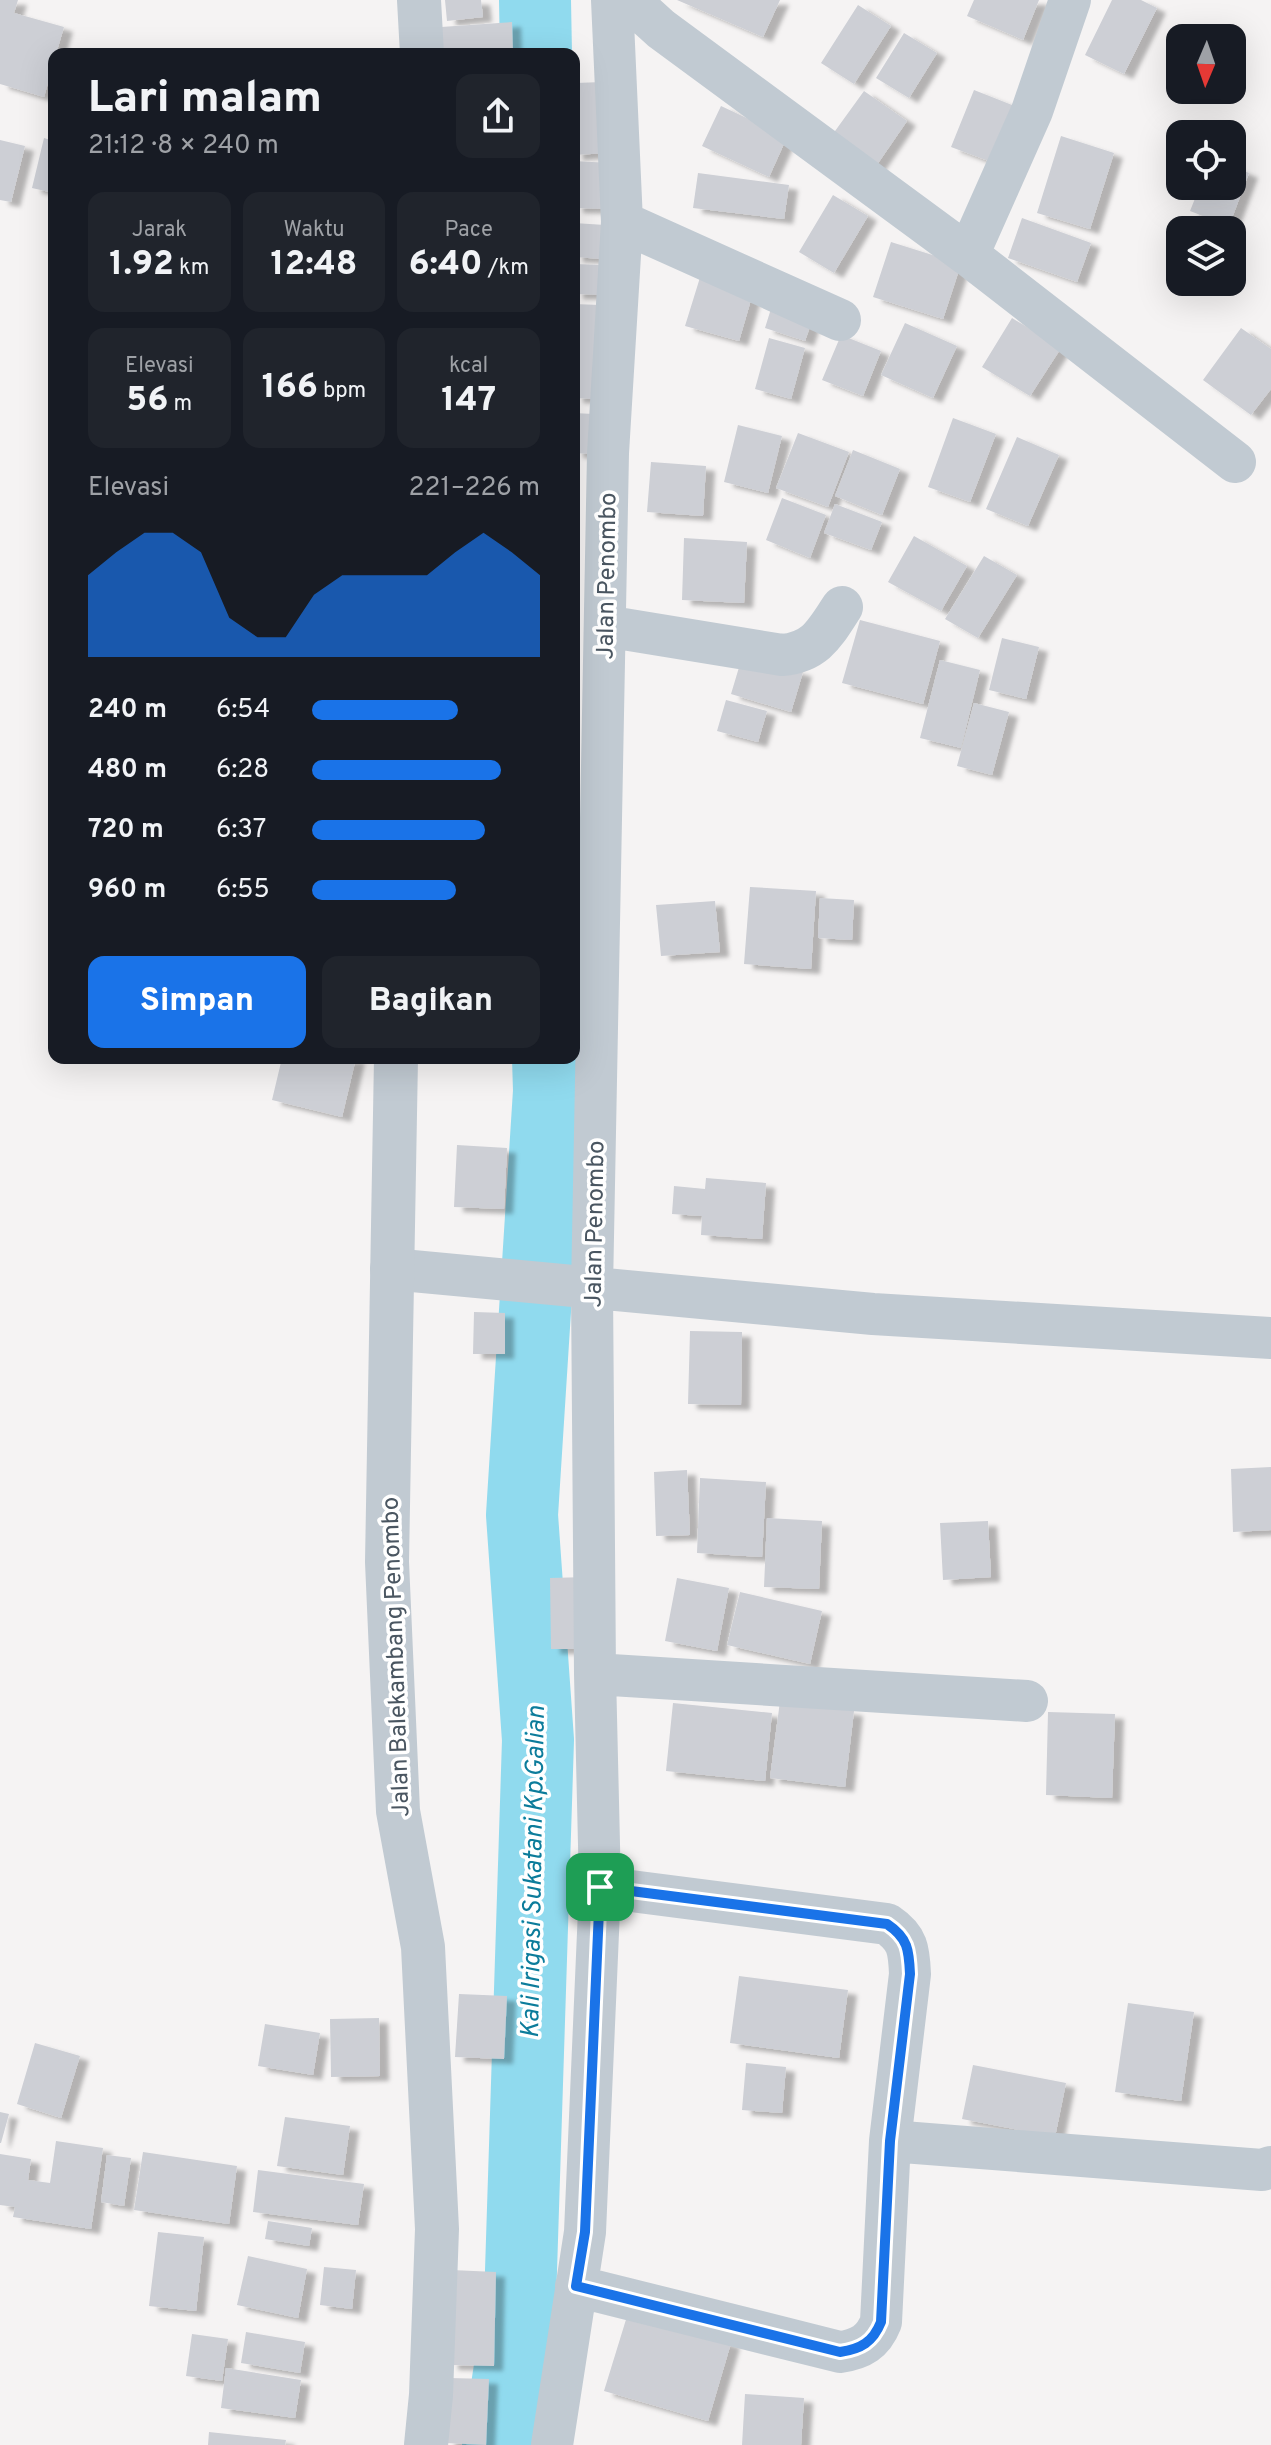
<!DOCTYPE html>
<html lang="id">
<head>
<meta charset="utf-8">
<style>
	:root { --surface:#171b24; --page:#20242c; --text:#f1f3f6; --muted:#9ea1a6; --accent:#1a73e8 }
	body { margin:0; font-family:Overpass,sans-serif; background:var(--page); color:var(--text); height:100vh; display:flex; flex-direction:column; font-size:30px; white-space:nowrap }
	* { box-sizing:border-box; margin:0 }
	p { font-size:26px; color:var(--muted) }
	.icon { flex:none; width:44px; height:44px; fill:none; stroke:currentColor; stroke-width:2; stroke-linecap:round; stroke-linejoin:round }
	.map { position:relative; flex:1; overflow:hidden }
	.side { position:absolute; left:48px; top:48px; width:532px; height:1016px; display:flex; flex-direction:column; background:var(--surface); border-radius:16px; box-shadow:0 8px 32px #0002 }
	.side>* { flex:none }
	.needle { width:52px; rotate:182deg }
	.tools { position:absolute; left:1166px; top:24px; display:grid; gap:16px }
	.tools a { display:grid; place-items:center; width:80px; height:80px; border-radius:16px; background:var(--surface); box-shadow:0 8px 32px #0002; font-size:40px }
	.pin { position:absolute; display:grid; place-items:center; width:68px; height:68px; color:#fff; margin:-34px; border-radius:16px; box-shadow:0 4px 12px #0006 }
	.round { display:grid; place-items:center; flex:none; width:84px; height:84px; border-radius:16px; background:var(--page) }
	.summary { display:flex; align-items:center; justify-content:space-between; height:136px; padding:0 40px }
	h1 { font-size:44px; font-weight:800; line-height:60px }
	.figures { display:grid; grid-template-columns:repeat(3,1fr); gap:12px; height:136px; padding:8px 40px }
	.figures div { display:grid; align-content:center; border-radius:16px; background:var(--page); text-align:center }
	.figures b { font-size:34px; font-weight:800 }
	.figures small { font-size:22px; font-weight:400 }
	.figures p { font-size:22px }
	.chart { height:224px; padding:16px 40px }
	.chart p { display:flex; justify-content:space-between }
	.chart svg { width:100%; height:144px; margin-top:8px; fill:var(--accent); opacity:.7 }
	.button { display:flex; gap:16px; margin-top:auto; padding:16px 40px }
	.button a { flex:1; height:92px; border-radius:16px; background:var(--accent); color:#fff; font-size:32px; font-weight:800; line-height:92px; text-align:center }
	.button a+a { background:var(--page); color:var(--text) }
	ul { padding:0 40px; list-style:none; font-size:26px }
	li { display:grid; grid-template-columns:128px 96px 1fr; align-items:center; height:60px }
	li i { height:20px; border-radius:10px; background:var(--accent) }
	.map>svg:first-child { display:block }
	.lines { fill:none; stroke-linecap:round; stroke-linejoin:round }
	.river { stroke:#90daee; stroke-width:72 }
	.building { fill:#cdcfd5; filter:url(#shadow) }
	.minor { stroke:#c1cad2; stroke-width:42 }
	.tertiary { stroke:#c1cad2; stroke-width:44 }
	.route-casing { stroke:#fff; stroke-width:16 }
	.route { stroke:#1a73e8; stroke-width:10 }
	.labels { text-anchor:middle; stroke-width:7; stroke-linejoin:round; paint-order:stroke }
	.street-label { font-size:24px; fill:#4a5661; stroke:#fff }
	.water-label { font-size:26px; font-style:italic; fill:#0c7c9b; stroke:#fff }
</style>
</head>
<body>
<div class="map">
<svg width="1271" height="2445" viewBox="0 0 1271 2445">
	<defs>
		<filter id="shadow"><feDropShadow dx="9" dy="5" stdDeviation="2" flood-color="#0004"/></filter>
	</defs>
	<rect width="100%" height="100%" fill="#f5f3f3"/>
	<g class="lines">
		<path class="river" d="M535 0 536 54
			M498 2445 520 2302 538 1740 522 1515 549 1091 548 1058"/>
	</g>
	<path class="building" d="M0 0H18L14 13 64 27 56 54H54V62L44 97 0 84Z
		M445 0H481L483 17 447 21Z
		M677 0H780L763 37Z
		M974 0H1039L1023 40 967 16Z
		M1112 0H1141L1157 8 1124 74 1085 55Z
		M858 5 891 26 854 84 821 63Z
		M512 22 513 54H443L441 27Z
		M904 33 937 53 909 98 876 78Z
		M604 82 608 153 574 155V83Z
		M974 90 1017 107 994 163 951 147Z
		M864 91 907 121 874 169 830 138Z
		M721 106 787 137 769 177 702 146Z
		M1061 136 1114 153 1090 229 1037 213Z
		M44 138 54 141V193L32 188Z
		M0 140 25 146 11 202 0 200Z
		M574 161 611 163 608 209 574 208Z
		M1232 166 1249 173 1229 226 1190 211 1200 186H1232Z
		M698 173 789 185 784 219 693 208Z
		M833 195 868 216 834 273 799 252Z
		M1022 218 1091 243 1077 282 1008 258Z
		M574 223 605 225 603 259 574 257Z
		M891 242 961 264 943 319 873 297Z
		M574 264 605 265 603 295 574 294Z
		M702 271 755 286 739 341 685 326Z
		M774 299 815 312 805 341 765 328Z
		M574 304 600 305 594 399 574 398Z
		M1012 318 1061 348 1030 396 982 367Z
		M905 323 957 346 933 398 881 375Z
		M1241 328 1271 349V389L1251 415 1203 380Z
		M841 335 881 351 863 396 822 380Z
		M769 338 805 348 791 399 755 389Z
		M574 413 593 414 591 454 574 453Z
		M953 418 996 434 970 502 928 487Z
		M738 425 782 436 768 493 724 482Z
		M798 433 849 452 828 507 776 488Z
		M1017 437 1059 455 1028 526 986 509Z
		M853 450 900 469 882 515 835 496Z
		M651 462 706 466 703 516 647 512Z
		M782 498 826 515 810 558 766 540Z
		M835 504 882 522 871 550 824 533Z
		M914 536 967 566 941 611 888 582Z
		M684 538 747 542 744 603 682 600Z
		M984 556 1017 575 978 638 945 619Z
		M860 620 940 641 923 704 842 683Z
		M1002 638 1039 647 1026 699 989 690Z
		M743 654 803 672 791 712 731 694Z
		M940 660 980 670 961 748 920 738Z
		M726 700 767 711 758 742 717 731Z
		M974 703 1009 712 992 775 957 766Z
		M750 887 816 891 811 969 744 964Z
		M820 898 854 900 852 940 818 938Z
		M715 901 720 952 661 956 656 905Z
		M282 1058H356L342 1117 272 1100Z
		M457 1145 507 1148 504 1209 454 1207Z
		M706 1178 766 1183 762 1239 701 1235 702 1216 672 1214 674 1186 705 1189Z
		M474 1312 505 1313V1354H473Z
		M690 1331 742 1332 741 1405 688 1404Z
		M1271 1467V1530L1233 1532 1231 1469Z
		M687 1470 690 1535 656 1536 654 1472Z
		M700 1478 766 1482 762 1557 697 1553Z
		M767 1518 822 1521 819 1589 764 1587Z
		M988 1521 991 1577 943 1580 940 1523Z
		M587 1577 588 1649H551L550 1578Z
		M677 1578 729 1588 717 1651 665 1641Z
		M740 1592 822 1611 810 1664 727 1645Z
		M780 1701 854 1711 845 1787 770 1778Z
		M673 1703 772 1713 765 1781 666 1771Z
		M1048 1712 1115 1714 1112 1798 1046 1795Z
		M739 1976 848 1990 839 2058 730 2043Z
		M459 1994 507 1996 504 2059 455 2057Z
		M1128 2003 1194 2012 1181 2101 1115 2092Z
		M379 2018 380 2076 331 2077 330 2019Z
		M265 2024 320 2033 313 2075 258 2066Z
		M35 2043 80 2056 61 2118 17 2104Z
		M746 2063 786 2067 782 2113 742 2110Z
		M973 2065 1066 2083 1055 2137 962 2119Z
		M0 2112 9 2114 1 2143H0Z
		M285 2117 350 2126 343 2175 277 2166Z
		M56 2141 103 2148 91 2229 13 2217 15 2207 0 2205V2154L31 2159 28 2180 50 2183Z
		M143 2152 237 2166 229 2224 134 2210Z
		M107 2155 131 2158 124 2206 101 2202Z
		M258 2170 364 2184 358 2225 253 2212Z
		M268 2221 312 2228 309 2246 265 2239Z
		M158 2232 204 2237 196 2311 149 2306Z
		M248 2256 307 2269 298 2318 237 2305Z
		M324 2267 356 2270 352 2309 320 2305Z
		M451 2270 496 2272 494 2366 449 2365Z
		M628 2313 731 2343 708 2421 604 2391Z
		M246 2332 305 2342 300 2373 241 2363Z
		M192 2334 228 2339 222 2381 186 2376Z
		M226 2368 301 2380 295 2418 221 2408Z
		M449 2378 489 2379 486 2445 446 2443Z
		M745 2394 804 2398 801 2445H742Z
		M209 2432 286 2440 285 2445H208Z"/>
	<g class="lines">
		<path class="minor" d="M629 0 661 29 968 255 1235 462
			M622 222 840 320
			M968 255 1032 111 1070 0
			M605 626 782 655C816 652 825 633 842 607
			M391 1269 873 1314 1271 1338
			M595 1674 1027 1701
			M890 2141 1262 2170 1271 2167
			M576 2286 840 2352C861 2349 873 2342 881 2322L890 2141 910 1974C909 1950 908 1938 887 1924L600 1887
			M552 2445 585 2232 600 1887 595 1674 592 1289 608 453 622 222 612 0"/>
		<path class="tertiary" d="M419 0 422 54
			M396 1058 387 1562 398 1811 423 1947 437 2229 431 2395 426 2445"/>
	</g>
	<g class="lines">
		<g class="route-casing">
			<path id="route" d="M600 1887 887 1924C908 1938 909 1950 910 1974L890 2141 881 2322C873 2342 861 2349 840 2352L576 2286 585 2232Z"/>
		</g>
		<use href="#route" class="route"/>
	</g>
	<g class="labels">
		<g class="street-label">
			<text transform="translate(606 576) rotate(-89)" y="8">Jalan Penombo</text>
			<text transform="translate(594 1224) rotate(-89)" y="8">Jalan Penombo</text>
			<text transform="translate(395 1657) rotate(-92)" y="8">Jalan Balekambang Penombo</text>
		</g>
		<g class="water-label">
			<text transform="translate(532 1872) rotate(-89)" y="9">Kali Irigasi Sukatani Kp.Galian</text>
		</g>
	</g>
</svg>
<div class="tools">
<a><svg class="needle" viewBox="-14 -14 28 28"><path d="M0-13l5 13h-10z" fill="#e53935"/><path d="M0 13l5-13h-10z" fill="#9ea1a6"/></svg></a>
<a><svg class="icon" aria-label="locate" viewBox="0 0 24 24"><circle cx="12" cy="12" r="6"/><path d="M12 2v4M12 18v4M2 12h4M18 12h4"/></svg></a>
<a><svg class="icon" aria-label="layers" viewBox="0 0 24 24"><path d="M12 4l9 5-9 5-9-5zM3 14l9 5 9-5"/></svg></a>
</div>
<div class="pin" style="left:600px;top:1887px;background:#1e9e55"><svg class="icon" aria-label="arrive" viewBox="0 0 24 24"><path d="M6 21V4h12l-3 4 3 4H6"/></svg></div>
<section class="side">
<div class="summary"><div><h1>Lari malam</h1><p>21:12 · 8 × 240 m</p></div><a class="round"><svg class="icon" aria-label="share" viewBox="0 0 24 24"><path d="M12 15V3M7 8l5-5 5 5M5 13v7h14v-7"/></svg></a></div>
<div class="figures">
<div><p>Jarak</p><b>1.92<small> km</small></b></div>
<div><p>Waktu</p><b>12:48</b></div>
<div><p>Pace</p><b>6:40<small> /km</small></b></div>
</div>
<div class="figures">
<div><p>Elevasi</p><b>56<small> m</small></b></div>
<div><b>166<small> bpm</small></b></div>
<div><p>kcal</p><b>147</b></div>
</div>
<div class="chart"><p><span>Elevasi</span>221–226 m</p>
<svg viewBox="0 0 160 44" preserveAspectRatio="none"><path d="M0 44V19L10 12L20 6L30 6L40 12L50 32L60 38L70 38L80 25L90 19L100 19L110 19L120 19L130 12L140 6L150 12L160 19V44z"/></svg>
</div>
<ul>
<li><b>240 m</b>6:54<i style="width:64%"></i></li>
<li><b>480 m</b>6:28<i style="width:83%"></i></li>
<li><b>720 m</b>6:37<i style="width:76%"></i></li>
<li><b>960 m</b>6:55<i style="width:63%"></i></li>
</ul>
<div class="button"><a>Simpan</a><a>Bagikan</a></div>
</section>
</div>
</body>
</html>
